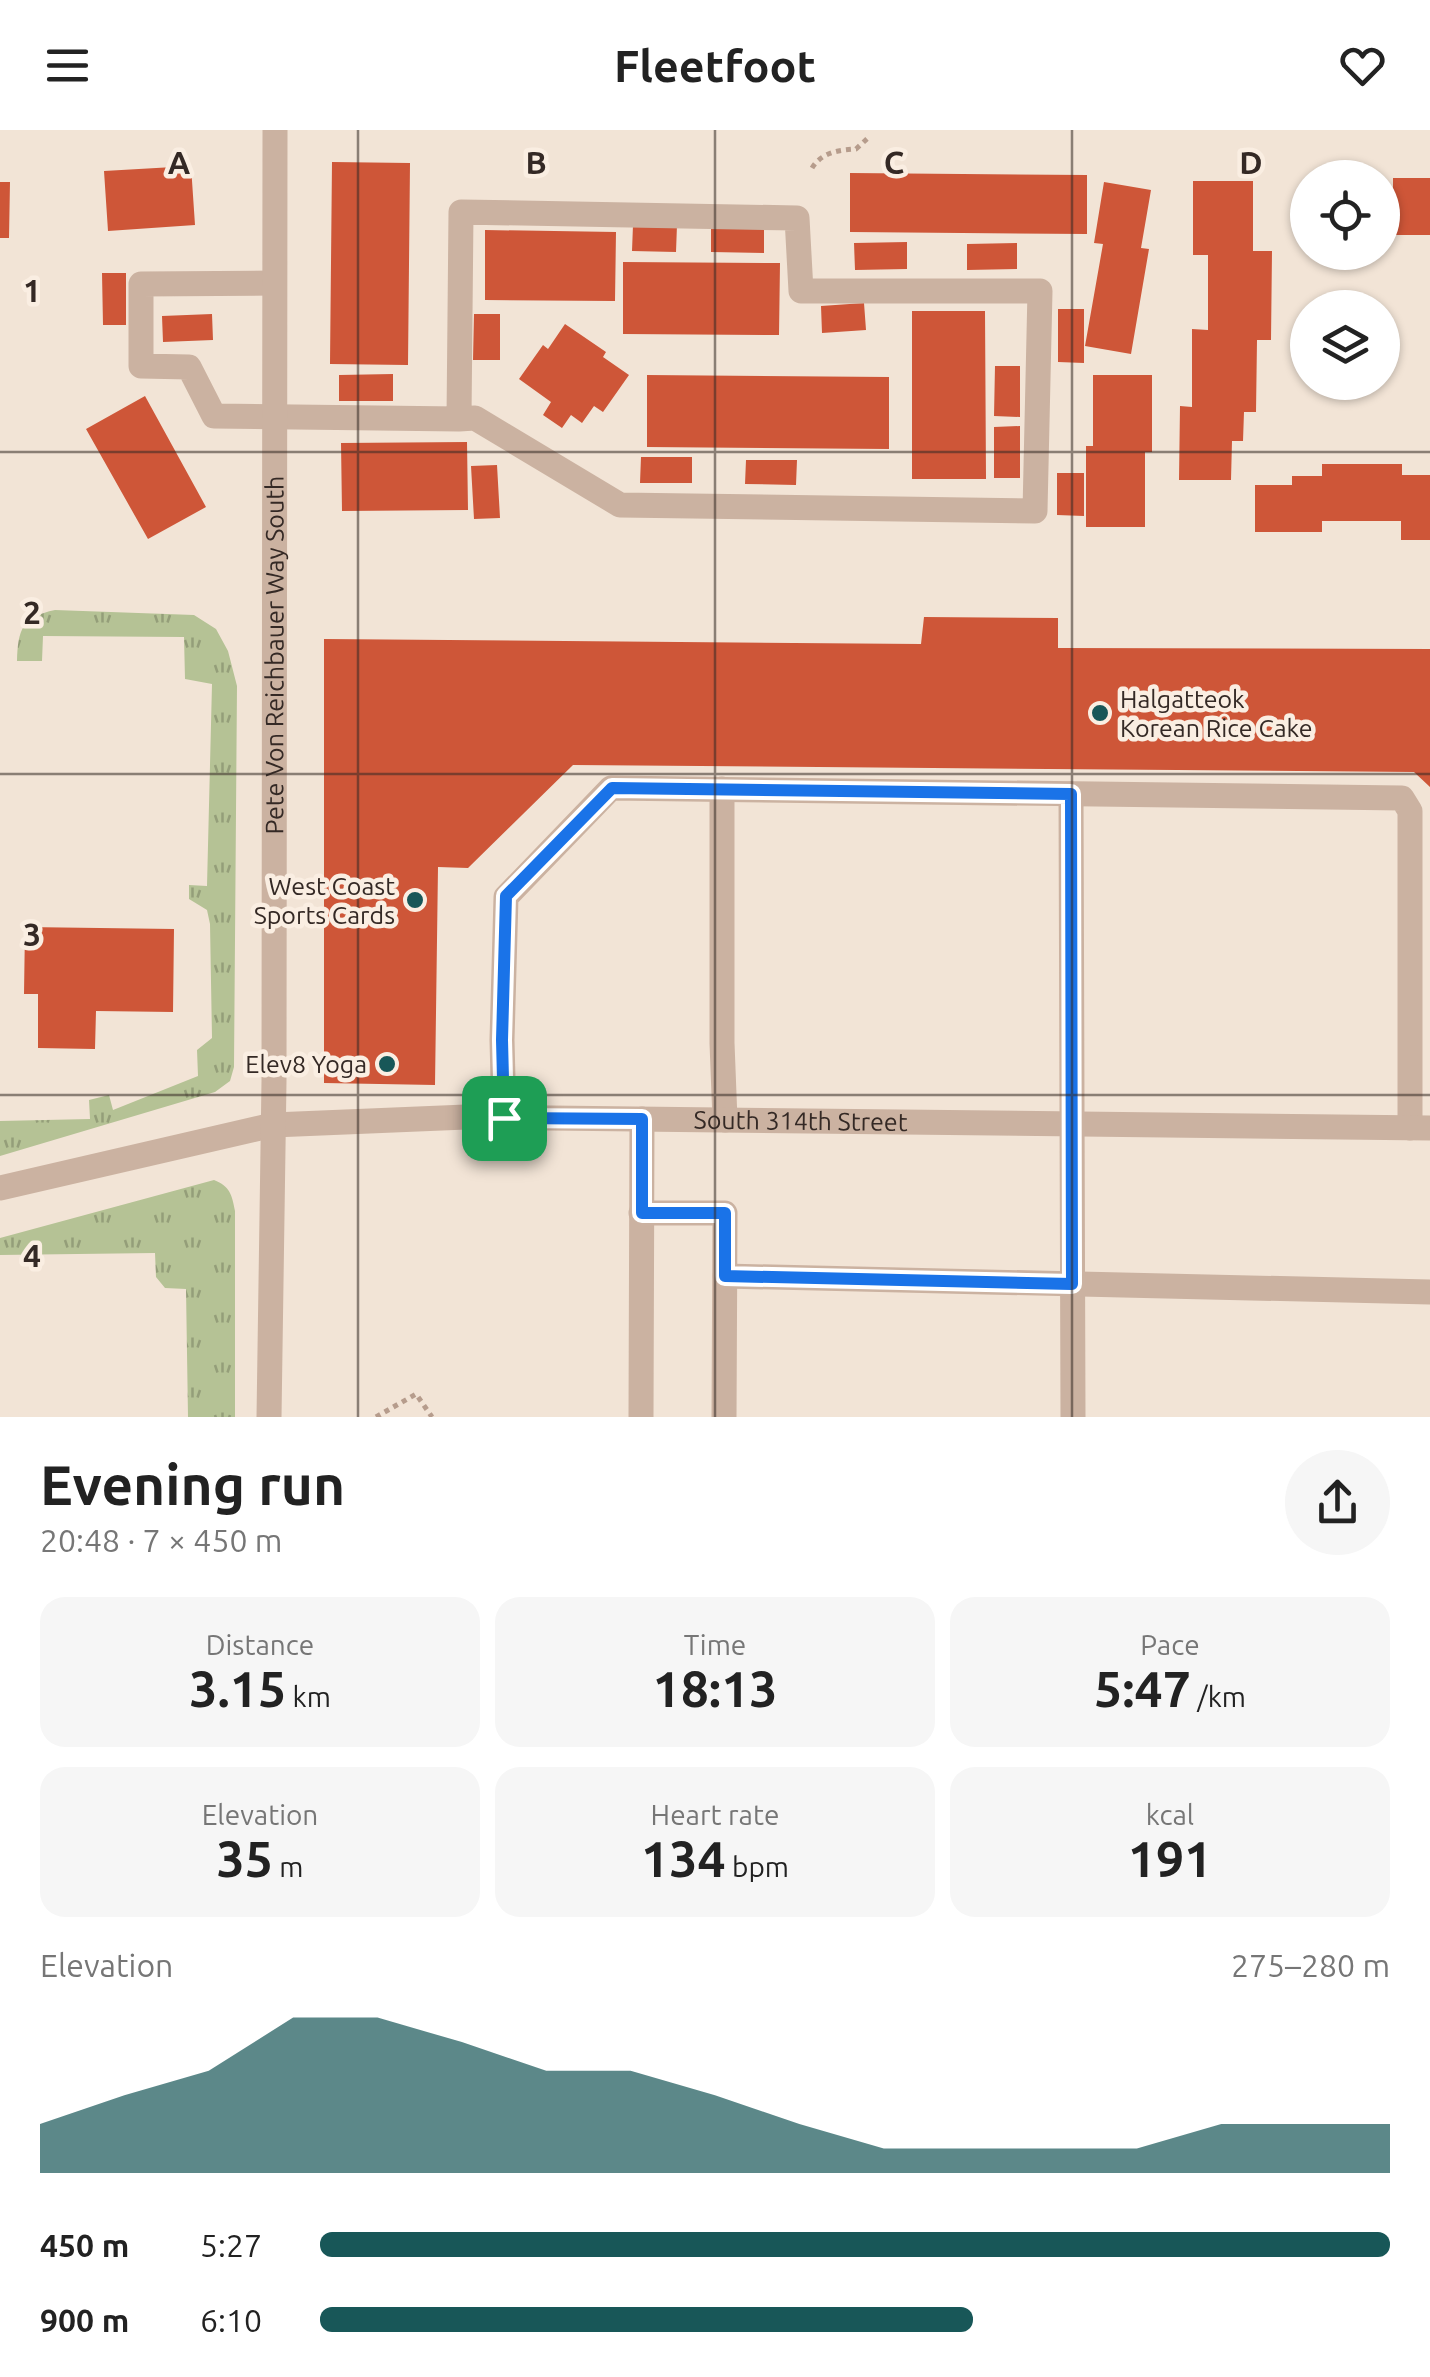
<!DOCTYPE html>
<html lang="en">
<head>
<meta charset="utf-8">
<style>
	:root { --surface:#fff; --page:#f6f6f6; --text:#222; --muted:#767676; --accent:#185758 }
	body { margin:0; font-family:Ubuntu,sans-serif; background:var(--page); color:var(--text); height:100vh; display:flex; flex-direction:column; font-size:38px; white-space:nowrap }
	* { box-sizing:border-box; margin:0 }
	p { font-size:32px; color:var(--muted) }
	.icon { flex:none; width:55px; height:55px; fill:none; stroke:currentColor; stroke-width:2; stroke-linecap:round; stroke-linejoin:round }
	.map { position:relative; height:1287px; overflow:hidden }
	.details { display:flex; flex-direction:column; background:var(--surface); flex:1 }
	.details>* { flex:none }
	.fabs { position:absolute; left:1290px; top:30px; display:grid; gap:20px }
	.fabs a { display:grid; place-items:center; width:110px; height:110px; border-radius:50%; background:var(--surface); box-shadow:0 2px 8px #0004; font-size:50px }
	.pin { position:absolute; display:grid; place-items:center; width:85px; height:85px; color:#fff; margin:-42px; border-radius:20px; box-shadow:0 5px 15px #0006 }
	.round { display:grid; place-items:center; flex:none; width:105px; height:105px; border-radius:52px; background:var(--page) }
	.overview { display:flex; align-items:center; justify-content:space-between; height:170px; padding:0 40px }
	h1 { font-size:55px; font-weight:600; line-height:75px }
	.metrics { display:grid; grid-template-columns:repeat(3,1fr); gap:15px; height:170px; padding:10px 40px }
	.metrics div { display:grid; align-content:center; border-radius:25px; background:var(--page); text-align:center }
	.metrics b { font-size:50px; font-weight:600 }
	.metrics small { font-size:28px; font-weight:400 }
	.metrics p { font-size:28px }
	.chart { height:280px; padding:20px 40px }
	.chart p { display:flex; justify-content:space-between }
	.chart svg { width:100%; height:180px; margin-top:10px; fill:var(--accent); opacity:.7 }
	ul { padding:0 40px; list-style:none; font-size:32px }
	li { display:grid; grid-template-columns:160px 120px 1fr; align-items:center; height:75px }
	li i { height:25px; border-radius:12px; background:var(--accent) }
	header { display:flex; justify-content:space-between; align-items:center; height:130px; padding:0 40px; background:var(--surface); font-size:45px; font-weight:600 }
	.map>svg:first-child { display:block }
	.grass { fill:url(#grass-tufts) }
	.building { fill:#ce5638 }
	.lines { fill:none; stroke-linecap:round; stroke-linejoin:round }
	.path { stroke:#b69c8c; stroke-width:5; stroke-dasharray:5 5; stroke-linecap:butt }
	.minor { stroke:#cbb2a1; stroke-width:25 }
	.route-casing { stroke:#fff; stroke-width:20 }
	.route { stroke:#1a73e8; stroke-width:12 }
	.grid { fill:none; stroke:#342925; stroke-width:2.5; stroke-opacity:0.55 }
	.poi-dot { fill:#185758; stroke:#faeee2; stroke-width:4 }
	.labels { text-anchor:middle; stroke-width:9; stroke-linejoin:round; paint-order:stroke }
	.street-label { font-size:25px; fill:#342925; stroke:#faeee2 }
	.poi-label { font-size:25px; fill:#342925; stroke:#faeee2; text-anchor:end }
	.grid-label { font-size:32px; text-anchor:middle; font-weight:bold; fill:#342925; stroke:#faeee2; stroke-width:9; stroke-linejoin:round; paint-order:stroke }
</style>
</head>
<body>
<header><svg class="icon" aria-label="menu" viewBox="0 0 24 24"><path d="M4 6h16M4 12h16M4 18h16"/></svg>Fleetfoot<svg class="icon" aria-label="heart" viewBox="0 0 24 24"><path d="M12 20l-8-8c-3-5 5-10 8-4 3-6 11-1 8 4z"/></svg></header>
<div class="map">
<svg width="1430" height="1287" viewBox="0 0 1430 1287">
	<defs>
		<pattern id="grass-tufts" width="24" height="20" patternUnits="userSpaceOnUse" patternTransform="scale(2.5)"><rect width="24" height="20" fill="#b5c295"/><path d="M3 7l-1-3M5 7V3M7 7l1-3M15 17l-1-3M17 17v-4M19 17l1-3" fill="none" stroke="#949e79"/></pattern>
	</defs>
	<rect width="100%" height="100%" fill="#f2e4d6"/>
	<path class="grass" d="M55 480 194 485 216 499 228 521 237 556 234 937 230 951 215 962 0 1026V991L90 989 89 970 109 965 113 980 198 946 197 920 212 908 210 794 207 780 189 769V755L207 756 212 554 185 549 184 507 43 506 42 531H17C18 499 22 487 55 480Z
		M214 1050C230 1056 232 1065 235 1081V1287H188L186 1159 165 1158 156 1147 155 1123 0 1125V1108Z"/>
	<path class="building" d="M332 32 410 33 408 235 330 234Z
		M191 36 195 95 108 101 104 41Z
		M850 43 1087 45V104L850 102Z
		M1393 48H1430V105H1393Z
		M1193 51H1253V121H1272L1271 210H1257L1256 282H1244L1243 311H1232L1231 350H1179L1180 276 1192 277V199L1208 200V125H1193Z
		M0 52H10L9 108H0Z
		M1104 52 1151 60 1141 118 1149 119 1131 224 1085 216 1103 114 1094 113Z
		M633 95H677L676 122 632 121Z
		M711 96H764V123L711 122Z
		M485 100 616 102 615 171 485 170Z
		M907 112V139L855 140 854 113Z
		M1017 113V139L967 140V114Z
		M623 132 780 133 779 205 623 204Z
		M102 143H126V195H103Z
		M864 173 866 200 822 203 821 176Z
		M1058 179H1084V233L1058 232Z
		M912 181H985L986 349H912Z
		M212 184 213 210 163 212 162 186Z
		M474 184H500V230H473Z
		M565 194 606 222 603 227 629 245 603 282 594 276 582 293 571 285 562 298 543 285 551 272 519 249 543 215 548 219Z
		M995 236H1020V287L994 286Z
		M393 244V271H339V245Z
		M647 245 889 247V319L647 317Z
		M1093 245H1152V322H1145V397H1086V316H1093Z
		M145 266 206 377 148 409 86 299Z
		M1020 296V348H994V297Z
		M467 312 468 380 342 381 341 313Z
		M641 327H692V353H640Z
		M746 330H797L796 355 745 354Z
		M1322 334H1402V345H1430V410H1401V391H1322V402H1255V355H1292V346H1322Z
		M497 335 500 388 474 389 471 336Z
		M1057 343H1084V386L1057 385Z
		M924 487 1058 488V518L1430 519V657L1414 642 573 635 468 738 438 737 435 955 324 953V509L921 514Z
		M25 797 174 799 173 882 96 881 95 919 38 918V864H24Z"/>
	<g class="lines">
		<path class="path" d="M812 38C822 22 839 20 856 19L869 7
			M376 1287 416 1264 432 1287"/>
		<g class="minor">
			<path d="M273 153 141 154V236L189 237 214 286C296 287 377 288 459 289L475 288 620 375 1035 381 1040 161H801L797 88 461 82 459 289"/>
			<path d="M722 659V913L725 990"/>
			<path d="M1071 664 1073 1287"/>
			<path d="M504 988 502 910 506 767 611 658 1402 668 1410 681V998"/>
			<path id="s1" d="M0 1058 273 995 466 987 1430 998"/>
			<path d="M641 1083H725L724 1287"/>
			<path d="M725 1146 1430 1162"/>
			<path id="s2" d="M269 1287 274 951 275 0"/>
			<path d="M641 1287 642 989"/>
		</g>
	</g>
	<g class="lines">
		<g class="route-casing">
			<path id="route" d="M612 658 1071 664 1072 1154 725 1146V1083H642V989L504 988 502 910 506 766Z"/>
		</g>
		<use href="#route" class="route"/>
	</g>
	<path class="grid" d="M358 0V1287M715 0V1287M1072 0V1287M0 322H1430M0 644H1430M0 965H1430"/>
	<g class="poi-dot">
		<circle cx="1100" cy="583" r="10"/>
		<circle cx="415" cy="770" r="10"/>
		<circle cx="387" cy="934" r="10"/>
	</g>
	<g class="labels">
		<g class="street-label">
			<text dy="9" stroke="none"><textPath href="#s2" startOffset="762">Pete Von Reichbauer Way South</textPath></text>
			<text dy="9" stroke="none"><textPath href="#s1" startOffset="808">South 314th Street</textPath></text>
		</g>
		<g class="poi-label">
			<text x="1120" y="578" text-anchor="start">Halgatteok<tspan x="1120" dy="29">Korean Rice Cake</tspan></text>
			<text x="395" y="765">West Coast<tspan x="395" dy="29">Sports Cards</tspan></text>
			<text x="367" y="943">Elev8 Yoga</text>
		</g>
	</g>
	<g class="grid-label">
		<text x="179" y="44">A</text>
		<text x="536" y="44">B</text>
		<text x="894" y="44">C</text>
		<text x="1251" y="44">D</text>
		<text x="32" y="172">1</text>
		<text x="32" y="494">2</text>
		<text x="32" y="816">3</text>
		<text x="32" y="1137">4</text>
	</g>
</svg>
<div class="fabs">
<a><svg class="icon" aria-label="locate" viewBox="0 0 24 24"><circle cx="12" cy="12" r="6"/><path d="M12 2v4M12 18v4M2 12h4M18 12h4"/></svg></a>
<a><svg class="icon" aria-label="layers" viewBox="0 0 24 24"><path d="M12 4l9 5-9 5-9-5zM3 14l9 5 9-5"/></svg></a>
</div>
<div class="pin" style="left:504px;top:988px;background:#1e9e55"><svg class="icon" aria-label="arrive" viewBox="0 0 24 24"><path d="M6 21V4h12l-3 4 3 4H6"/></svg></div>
</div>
<section class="details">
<div class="overview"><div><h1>Evening run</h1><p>20:48 · 7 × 450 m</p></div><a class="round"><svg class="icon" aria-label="share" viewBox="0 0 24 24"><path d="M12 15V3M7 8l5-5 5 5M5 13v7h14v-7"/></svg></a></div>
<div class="metrics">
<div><p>Distance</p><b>3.15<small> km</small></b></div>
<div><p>Time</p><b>18:13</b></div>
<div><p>Pace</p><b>5:47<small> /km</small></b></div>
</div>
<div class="metrics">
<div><p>Elevation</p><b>35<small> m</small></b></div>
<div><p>Heart rate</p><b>134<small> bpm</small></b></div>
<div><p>kcal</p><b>191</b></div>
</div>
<div class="chart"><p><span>Elevation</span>275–280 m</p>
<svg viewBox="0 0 160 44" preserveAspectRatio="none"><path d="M0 44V32L10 25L20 19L30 6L40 6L50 12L60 19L70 19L80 25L90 32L100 38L110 38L120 38L130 38L140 32L150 32L160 32V44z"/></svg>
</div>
<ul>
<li><b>450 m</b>5:27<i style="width:100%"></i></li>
<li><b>900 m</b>6:10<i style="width:61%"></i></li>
</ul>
</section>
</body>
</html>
